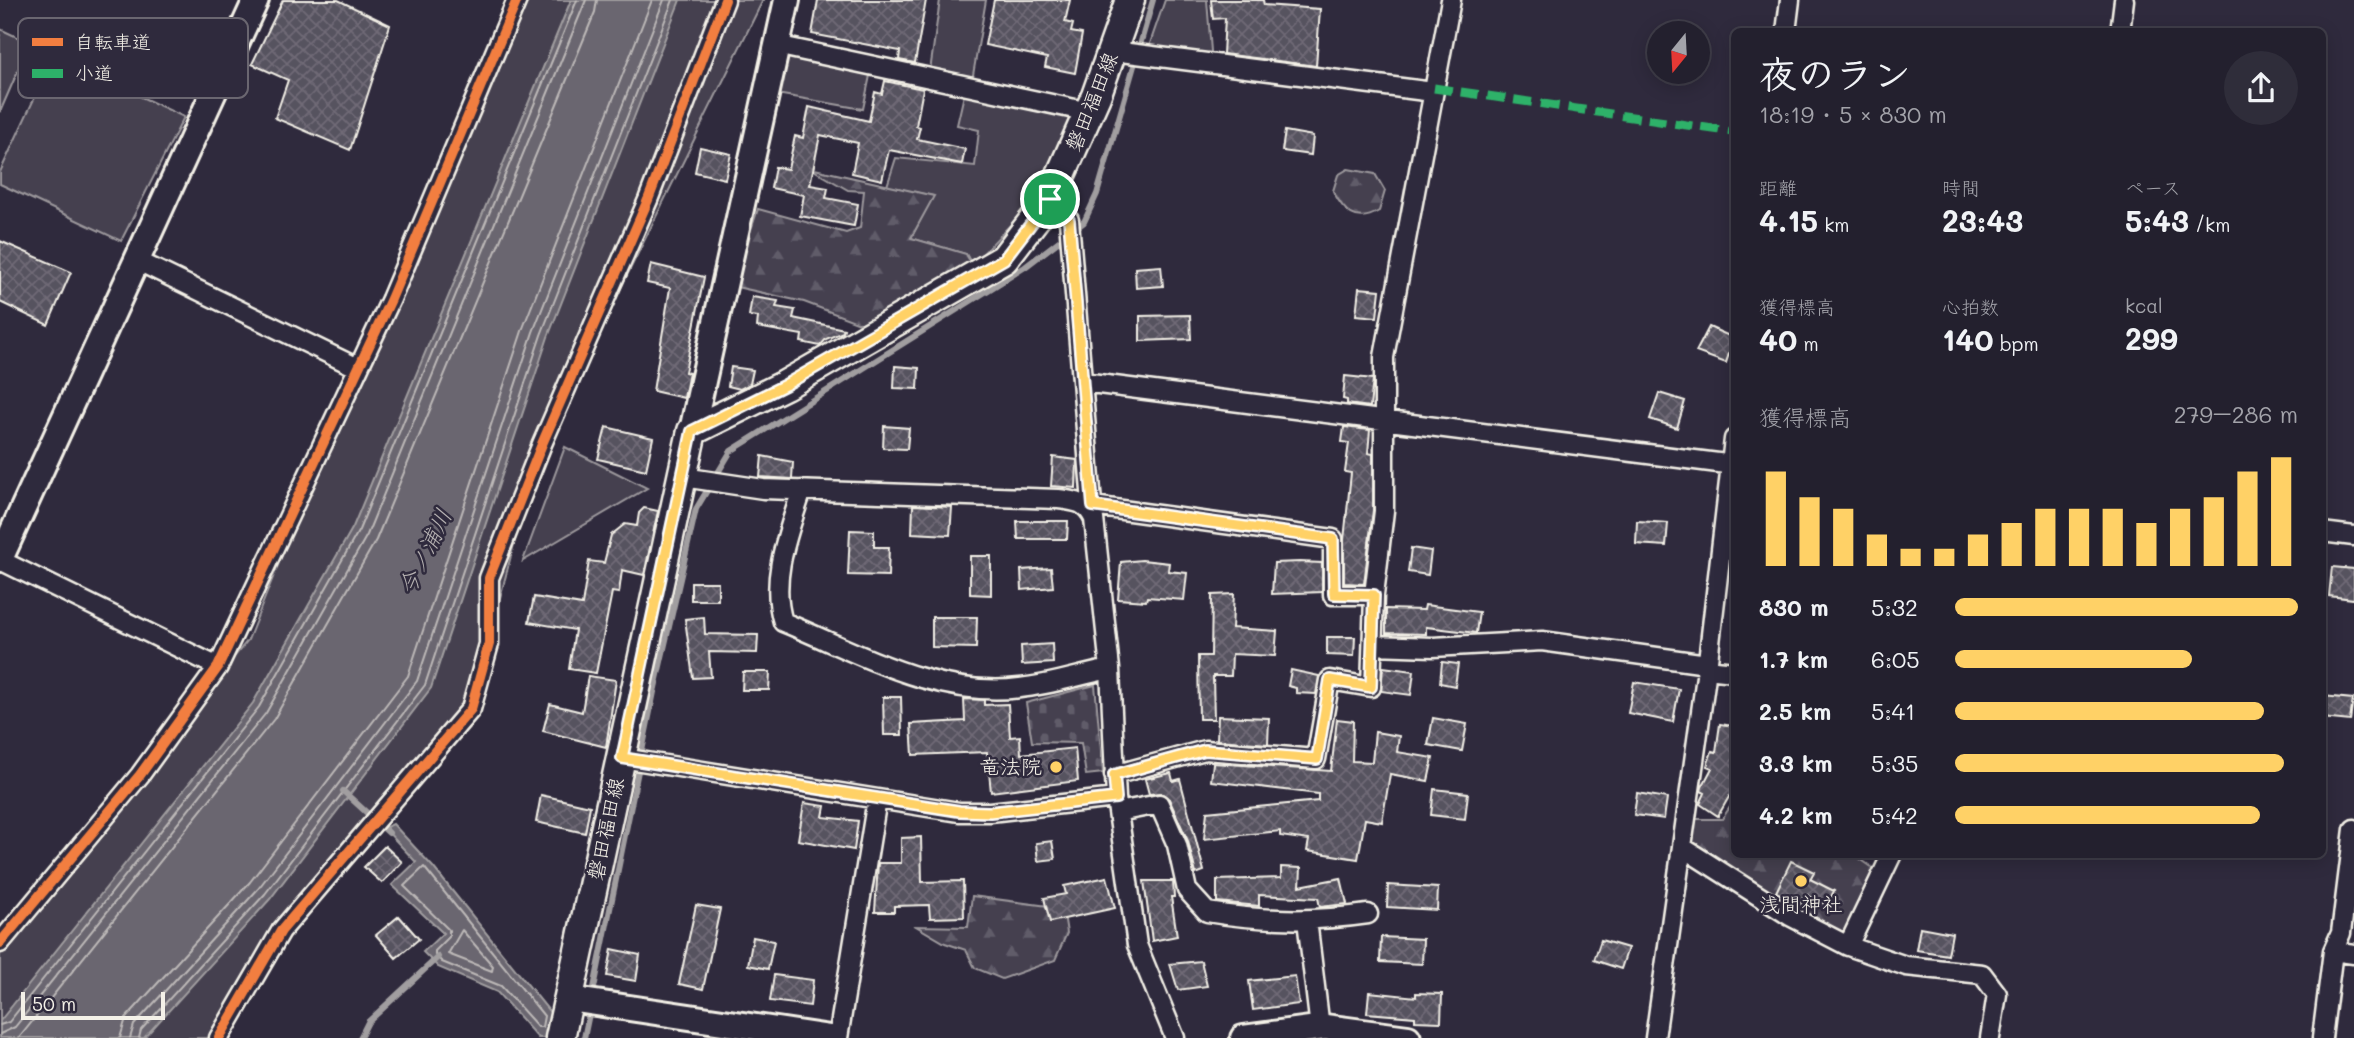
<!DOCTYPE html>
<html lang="ja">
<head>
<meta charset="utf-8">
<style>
	:root { --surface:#23202e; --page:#2f2d3a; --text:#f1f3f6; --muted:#a3a3aa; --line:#403e4a; --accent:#ffd166 }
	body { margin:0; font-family:Mali,"Klee One",sans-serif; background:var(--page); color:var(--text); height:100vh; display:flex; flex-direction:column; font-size:26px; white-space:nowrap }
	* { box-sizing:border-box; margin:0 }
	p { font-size:23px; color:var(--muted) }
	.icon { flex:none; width:38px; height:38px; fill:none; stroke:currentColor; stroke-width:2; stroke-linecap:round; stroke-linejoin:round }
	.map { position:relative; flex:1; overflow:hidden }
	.drawer { position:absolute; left:1731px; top:28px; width:595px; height:830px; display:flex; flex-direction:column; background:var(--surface); border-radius:10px; box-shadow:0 4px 18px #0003,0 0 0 2px var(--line) }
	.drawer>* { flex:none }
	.needle { width:46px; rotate:198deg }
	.controls { position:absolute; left:1647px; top:21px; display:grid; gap:14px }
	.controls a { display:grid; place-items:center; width:63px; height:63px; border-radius:50%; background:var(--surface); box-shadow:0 4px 18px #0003,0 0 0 2px var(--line); font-size:35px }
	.scale { position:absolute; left:21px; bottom:18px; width:144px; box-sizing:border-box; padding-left:7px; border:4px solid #f4f1e8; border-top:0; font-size:19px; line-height:24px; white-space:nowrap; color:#f4f1e8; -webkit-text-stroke:5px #2f2a3d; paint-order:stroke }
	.pin { position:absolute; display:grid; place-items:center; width:60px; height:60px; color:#fff; margin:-30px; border:4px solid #fff; border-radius:50%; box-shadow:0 2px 7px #0007 }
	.round { display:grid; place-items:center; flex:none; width:74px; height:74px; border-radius:37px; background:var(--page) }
	.overview { display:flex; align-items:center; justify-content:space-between; height:119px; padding:0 28px }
	h1 { font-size:38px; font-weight:700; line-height:52px }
	.stats { display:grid; grid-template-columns:repeat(3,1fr); gap:10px; height:119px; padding:7px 28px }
	.stats div { display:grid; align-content:center }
	.stats b { font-size:30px; font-weight:700 }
	.stats small { font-size:19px; font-weight:400 }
	.stats p { font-size:19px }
	.chart { height:196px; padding:14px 28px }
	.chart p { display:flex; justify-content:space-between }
	.chart svg { width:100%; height:126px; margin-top:7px; stroke:var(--accent); stroke-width:6 }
	ul { padding:0 28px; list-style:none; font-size:23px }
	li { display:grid; grid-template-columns:112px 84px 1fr; align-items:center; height:52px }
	li i { height:18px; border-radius:9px; background:var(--accent) }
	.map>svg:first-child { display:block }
	.green { fill:#454050; stroke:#9c989c; stroke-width:2 }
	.forest { fill:url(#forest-firs); stroke:#9c989c; stroke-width:2 }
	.cemetery { fill:url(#cemetery-stones); stroke:#9c989c; stroke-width:2 }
	.water { fill:#6a6670; stroke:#a19ea0; stroke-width:2 }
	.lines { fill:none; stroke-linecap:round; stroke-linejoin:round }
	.shore { stroke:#bdb9b8; stroke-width:2 }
	.stream { stroke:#a19ea0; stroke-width:6 }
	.building { fill:url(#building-cross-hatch); stroke:#f4f1e8; stroke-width:2 }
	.street-casing { stroke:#f4f1e8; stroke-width:23 }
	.secondary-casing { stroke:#f4f1e8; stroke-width:30 }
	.primary-casing { stroke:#f4f1e8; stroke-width:33 }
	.street { stroke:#2f2a3d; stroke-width:18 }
	.secondary { stroke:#2f2a3d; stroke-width:24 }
	.primary { stroke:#2f2a3d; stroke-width:28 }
	.quiet { stroke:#2db169; stroke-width:9; stroke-dasharray:18 9; stroke-linecap:butt }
	.cycleway-casing { stroke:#2f2a3d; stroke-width:15 }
	.cycleway { stroke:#f27e40; stroke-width:10 }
	.route-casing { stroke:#fff; stroke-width:14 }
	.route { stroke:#ffd166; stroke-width:9 }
	.poi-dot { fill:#ffd166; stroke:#2f2a3d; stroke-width:2.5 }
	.labels { text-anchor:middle; stroke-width:5; stroke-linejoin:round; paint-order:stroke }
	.street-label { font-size:21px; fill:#f4f1e8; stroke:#2f2a3d }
	.poi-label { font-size:21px; fill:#f4f1e8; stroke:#2f2a3d; text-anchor:end }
	.water-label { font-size:23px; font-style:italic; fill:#b6b2b2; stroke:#2f2a3d }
	.key { fill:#2f2a3d; stroke:#6a6670; stroke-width:2 }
	.key-label { font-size:19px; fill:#f4f1e8 }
</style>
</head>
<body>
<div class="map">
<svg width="2354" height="1038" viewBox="0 0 2354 1038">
	<defs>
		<pattern id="forest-firs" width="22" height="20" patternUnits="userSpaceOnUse" patternTransform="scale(1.75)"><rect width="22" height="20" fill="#454050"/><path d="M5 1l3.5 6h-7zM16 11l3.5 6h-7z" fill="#605c69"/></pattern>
		<pattern id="cemetery-stones" width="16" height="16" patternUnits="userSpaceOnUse" patternTransform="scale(1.75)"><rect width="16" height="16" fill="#454050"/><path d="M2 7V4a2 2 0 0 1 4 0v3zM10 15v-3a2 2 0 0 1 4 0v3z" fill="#605c69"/></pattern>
		<pattern id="building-cross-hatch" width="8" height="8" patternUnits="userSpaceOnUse" patternTransform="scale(1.75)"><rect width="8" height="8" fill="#56525f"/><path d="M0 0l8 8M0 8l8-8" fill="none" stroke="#6f6b76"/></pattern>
	</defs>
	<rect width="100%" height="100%" fill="#2f2a3d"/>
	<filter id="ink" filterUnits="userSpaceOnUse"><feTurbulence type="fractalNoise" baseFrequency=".0143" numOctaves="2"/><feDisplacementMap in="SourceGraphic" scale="14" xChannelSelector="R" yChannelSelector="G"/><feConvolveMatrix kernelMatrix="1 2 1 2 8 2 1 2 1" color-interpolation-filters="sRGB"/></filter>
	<g filter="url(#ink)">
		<path class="green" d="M516 0H763L536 460 471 709 317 890 218 1038H0V940L27 912 248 640 350 385Z
			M940 0H986L972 81 929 78Z
			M1165 0H1207L1212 64 1146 55Z
			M0 29 30 43 0 112Z
			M781 47 872 66 863 109 765 92Z
			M54 56 184 117 121 241 0 184V172Z
			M966 86 1070 115 1060 150 1030 204 972 265 966 254 911 238 933 196 887 186 896 158 975 166 979 130 957 125Z
			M565 447 647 488 523 561Z"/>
		<path class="forest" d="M810 168 934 196 911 238 966 254 972 265 870 327 804 302 732 286 758 209 846 233 860 228 864 191 848 190Z
			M1348 169 1375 174 1385 191 1379 211C1356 225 1344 212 1333 191L1338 175Z
			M1734 801V854H1853L1873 868 1874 892 1848 946 1689 851 1692 819H1722Z
			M972 896 1063 908 1067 933 1055 960 1002 979 975 968 966 950 945 943 916 926 968 927Z"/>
		<path class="cemetery" d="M1095 685 1103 773 1086 775 1081 743 1032 742 1026 703Z"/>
		<path class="water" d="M571 0H680L548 337 431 688 270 899 144 1038H0V1021L253 703 353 527Z
			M393 824 433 867 553 1016 547 1038H538L497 992 438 967 423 952 443 933 392 885 416 862 384 828Z"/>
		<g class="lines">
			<path class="shore" d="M424 867 544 1016 542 1027H538L501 986 442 962 435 955V951L449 937V930L404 886Z
				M462 930 493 966 492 971 448 954Z
				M0 1025 9 1022 259 707 359 530 577 0
				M0 1034 15 1027 266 713 367 535 586 0
				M19 1038 274 719 376 540 595 12 597 0
				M120 1038 126 1018 250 882 408 676 523 328 652 0
				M130 1038 134 1025 258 889 417 681 533 332 664 0
				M139 1038 141 1030 265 894 425 685 541 335 673 0"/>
			<path class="stream" d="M343 791 389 833
				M592 998 654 692 696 509 731 451 1025 267 1084 222 1097 194 1153 0
				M360 1038 368 1022 438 957
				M584 1038 590 1009"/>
		</g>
		<path class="building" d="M283 0H338L390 25 350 150 275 118 288 80 252 64Z
			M818 0H926L915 63 899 60 900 51 812 34Z
			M994 0H1070L1065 22 1073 24 1071 32 1082 34 1075 73 1045 67 1047 58 985 45Z
			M1211 0H1263L1264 5 1320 9 1316 66 1223 54 1225 18 1213 19Z
			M885 81 923 89 916 126 920 127 917 139 965 149 962 164 889 150 882 180 852 173 858 143 820 135 810 185 828 188 826 198 858 204 854 226 800 216 804 195 771 188 775 167 788 169 795 136 803 138 809 107 869 121 875 92 882 94Z
			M1285 131 1313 136 1311 155 1282 151Z
			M700 147 731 154 725 179 695 172Z
			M0 241 71 272 48 325 0 302Z
			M651 264 704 277 685 372 689 373 684 398 653 391 670 288 647 283Z
			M1161 266 1163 286 1136 288 1135 268Z
			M1359 288 1380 290 1377 317 1356 315Z
			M752 297 778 301 776 307 795 310 793 318 844 329 843 332 826 339 820 346 801 342 802 335 757 327 758 317 749 316Z
			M1190 315 1191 339 1140 341V316Z
			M1709 327 1734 338 1726 363 1696 352Z
			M895 366 919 368 918 389 894 388Z
			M731 367 753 370 750 384 740 389 728 386Z
			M1345 376 1373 379 1370 407 1347 404V400L1343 399Z
			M1659 393 1685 401 1677 428 1650 419Z
			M884 426 909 428 907 449 883 448Z
			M606 427 653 438 646 470 598 459Z
			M1344 427 1370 430 1368 453 1373 454V510L1364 584 1344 583V540L1351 473 1345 472 1349 443 1342 442Z
			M762 456 793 462 792 479 760 477Z
			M1053 457 1077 460 1076 488 1051 486Z
			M913 505 952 507 950 535 912 533Z
			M644 508 658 511 644 575 622 570 619 593 612 592 596 673 569 669 575 630 529 622 534 597 582 605 589 561 604 563 611 535 625 524 637 526 639 513Z
			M1017 521H1068L1067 539H1018Z
			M1637 521 1668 523 1666 546 1636 544Z
			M850 530 874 531V547H889L888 576 848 575Z
			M1411 548 1431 551 1428 575 1408 572Z
			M970 556H991V595L970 594Z
			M1142 560 1169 563 1168 571 1187 573 1184 600 1147 597 1146 601 1118 599 1121 562Z
			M1300 562 1322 563V592L1272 594 1274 563Z
			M2332 567 2354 569V599L2329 596Z
			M1051 568 1053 587 1022 590 1021 570Z
			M691 582H718V600H691Z
			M1234 594 1232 628 1277 631 1275 656 1232 654 1231 676H1213L1214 719H1199L1198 656H1211L1212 595Z
			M1425 605 1479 612 1476 633 1426 627V634L1386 633V609L1424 610Z
			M704 617 705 634 758 635 757 653 709 652 711 677 693 678 685 619Z
			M932 617H977L976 648 932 647Z
			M1327 637H1355L1354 656 1327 655Z
			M1052 644 1053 663 1022 665 1021 646Z
			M1442 662 1458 664 1455 686 1440 683Z
			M1383 667 1414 671 1411 695 1381 691Z
			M1291 670 1319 676 1316 694 1296 693V688L1288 686Z
			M743 672H770L769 690H742Z
			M588 676 616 680 606 747 543 731 550 704 582 712Z
			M1634 682 1679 689 1673 722 1628 713Z
			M2322 696 2353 699 2350 721 2322 718Z
			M883 697H901L902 735H884Z
			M964 699 984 700V705L1008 704 1010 737 1020 736 1021 754 1075 748 1078 781 991 792 987 752 913 755 911 724 965 721Z
			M1218 716 1269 718 1268 744 1217 740Z
			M1433 718 1467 724 1462 751 1428 745Z
			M1337 719 1353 721 1352 761 1372 762 1375 732 1399 736 1397 752 1433 758 1428 781 1390 774 1382 822 1365 819 1358 859 1307 851 1309 840 1280 836V831L1204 839 1207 812 1318 801V794L1211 781 1213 763 1331 771Z
			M1720 724 1734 726V788L1718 816 1700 804 1705 793 1701 791 1702 787 1712 768 1707 766 1712 751 1716 752Z
			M1171 773 1173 781 1180 779 1204 871 1196 874 1188 841 1169 799 1161 793 1149 794 1145 779Z
			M1434 789 1468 793 1465 819 1431 815Z
			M1637 793 1667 798 1664 819 1634 815Z
			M541 795 590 806 585 833 536 822Z
			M804 803 825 806 823 817 858 821 854 850 798 840Z
			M921 837 922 882 963 881 964 917 930 918 929 905 894 906V912H875L878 863H901V838Z
			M1052 841 1055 859 1038 861 1036 843Z
			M385 846 402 862 382 883 364 867Z
			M1791 861 1814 872 1810 879 1834 891 1827 905 1805 894 1800 904 1776 892Z
			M1281 867 1301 868 1300 886 1341 878 1347 904 1320 907 1318 898 1259 895V906L1217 902V880L1281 878Z
			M1107 877 1115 908 1050 922 1044 898 1066 894 1064 886Z
			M1144 881H1173L1174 897H1171L1177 936 1152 941Z
			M1388 885 1438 888 1437 910 1387 907Z
			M696 905 720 909 703 989 679 984Z
			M399 916 419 939 396 958 376 935Z
			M1920 927 1952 933 1948 955 1916 950Z
			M753 937 774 941 768 969 748 965Z
			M1381 937 1423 939 1422 964 1380 962Z
			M1601 940 1628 948 1621 969 1594 960Z
			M612 949 640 955 636 981 607 976Z
			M1201 961 1207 986 1178 990 1170 964Z
			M774 975 813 980 810 1006 770 1001Z
			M1295 976 1299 1004 1253 1010 1249 981Z
			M1369 992 1416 997V993L1442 994 1441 1022 1415 1021V1017L1367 1013Z"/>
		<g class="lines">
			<g class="street-casing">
				<path id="street" d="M1786 32 1790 0
					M2120 32 2124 0
					M776 45 1089 112
					M1113 51 1433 92
					M1050 199 1069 220 1093 516
					M136 260 358 368
					M1083 382 1734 465
					M683 477 763 489 1058 499C1076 501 1086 502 1094 519L1110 669 1116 798 1137 945 1175 1038
					M802 490C789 531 769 579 783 622 857 652 938 699 1020 688 1050 685 1080 675 1110 669
					M1093 506 1333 539V595H1374
					M2322 532 2354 536
					M0 560 218 667
					M1373 645 1433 647 1542 641 1707 664
					M1707 669 1734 672
					M622 758 959 812H990L1116 798
					M1114 775 1205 750 1316 759 1330 680 1371 687 1374 595 1384 511V357L1451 0
					M1118 812 1159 804 1177 845 1187 890 1207 912C1261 921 1314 922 1368 914
					M1682 847 1790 916 1848 946
					M1892 854 1848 946 1906 966 1982 974 1997 994 1990 1038
					M1307 920 1320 1028
					M0 943 140 775 218 667 391 299 517 0
					M2333 951 2354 954
					M219 1038 281 931 471 709 489 644V578L542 444 648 200 725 0
					M838 1038 877 799
					M1655 1038 1707 669 1734 439
					M2322 1038 2333 951 2341 933 2354 829"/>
			</g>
			<g class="secondary-casing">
				<path id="secondary" d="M692 431 787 0
					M0 559 256 0
					M569 999 830 1038
					M1243 1038 1325 1027 1408 1038"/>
			</g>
			<g class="primary-casing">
				<path id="primary" d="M560 1038 692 431 785 385 1004 259 1050 199 1096 96 1130 0"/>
			</g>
			<use href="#street" class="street"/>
			<use href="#secondary" class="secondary"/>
			<use href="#primary" class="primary"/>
			<path class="quiet" d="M1434 88 1734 132"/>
			<g class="cycleway-casing">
				<path id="cycleway" d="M0 943 140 775 218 667 391 299 517 0
					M219 1038 281 931 471 709 489 644V578L542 444 648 200 725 0"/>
			</g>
			<use href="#cycleway" class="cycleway"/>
		</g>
	</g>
	<g class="lines" filter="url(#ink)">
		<g class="route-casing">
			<path id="route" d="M1050 199 1069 220 1093 506 1333 539 1334 594 1374 595 1371 687 1330 680 1317 759 1205 750 1114 775 1116 798 990 812 959 811 622 758 692 431 785 385 1004 259Z"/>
		</g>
		<use href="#route" class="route"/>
	</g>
	<g class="poi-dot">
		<circle cx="1056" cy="767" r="7"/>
		<circle cx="1801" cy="881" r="7"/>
	</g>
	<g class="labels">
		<g class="street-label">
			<text transform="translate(1092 102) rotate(-68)" y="7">磐田福田線</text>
			<text transform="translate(606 829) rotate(-78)" y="7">磐田福田線</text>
		</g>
		<g class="poi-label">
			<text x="1042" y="774">竜法院</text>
			<text x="1801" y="912" text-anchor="middle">浅間神社</text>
		</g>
		<g class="water-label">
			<text transform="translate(425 552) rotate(-64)" y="8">今ノ浦川</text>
		</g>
	</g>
	<rect x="18" y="18" width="230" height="80" rx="10" class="key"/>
	<rect x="32" y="38" width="31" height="8" fill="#f27e40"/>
	<rect x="32" y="69" width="31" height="9" fill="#2db169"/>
	<g class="key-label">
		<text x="75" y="49">自転車道</text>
		<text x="75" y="80">小道</text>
	</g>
</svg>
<div class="controls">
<a><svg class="needle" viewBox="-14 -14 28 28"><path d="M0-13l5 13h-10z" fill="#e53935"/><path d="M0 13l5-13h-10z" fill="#a3a3aa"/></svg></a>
</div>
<div class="scale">50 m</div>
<div class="pin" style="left:1050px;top:199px;background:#1e9e55"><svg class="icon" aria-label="arrive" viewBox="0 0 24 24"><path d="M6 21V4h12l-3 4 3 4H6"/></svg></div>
<section class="drawer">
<div class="overview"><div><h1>夜のラン</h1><p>18:19 · 5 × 830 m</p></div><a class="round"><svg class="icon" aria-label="share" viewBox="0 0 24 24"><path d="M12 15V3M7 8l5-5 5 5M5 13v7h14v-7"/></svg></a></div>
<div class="stats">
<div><p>距離</p><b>4.15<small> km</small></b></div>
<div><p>時間</p><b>23:43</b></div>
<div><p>ペース</p><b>5:43<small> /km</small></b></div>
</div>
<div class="stats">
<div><p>獲得標高</p><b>40<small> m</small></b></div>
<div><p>心拍数</p><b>140<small> bpm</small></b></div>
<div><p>kcal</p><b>299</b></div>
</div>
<div class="chart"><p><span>獲得標高</span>279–286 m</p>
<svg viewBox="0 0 160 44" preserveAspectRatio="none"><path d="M5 44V11M15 44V20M25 44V24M35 44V33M45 44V38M55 44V38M65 44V33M75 44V29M85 44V24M95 44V24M105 44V24M115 44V29M125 44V24M135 44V20M145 44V11M155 44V6"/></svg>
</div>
<ul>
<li><b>830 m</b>5:32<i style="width:100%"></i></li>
<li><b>1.7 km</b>6:05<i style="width:69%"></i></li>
<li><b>2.5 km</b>5:41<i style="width:90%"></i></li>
<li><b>3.3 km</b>5:35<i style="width:96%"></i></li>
<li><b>4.2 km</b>5:42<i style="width:89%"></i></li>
</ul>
</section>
</div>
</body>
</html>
